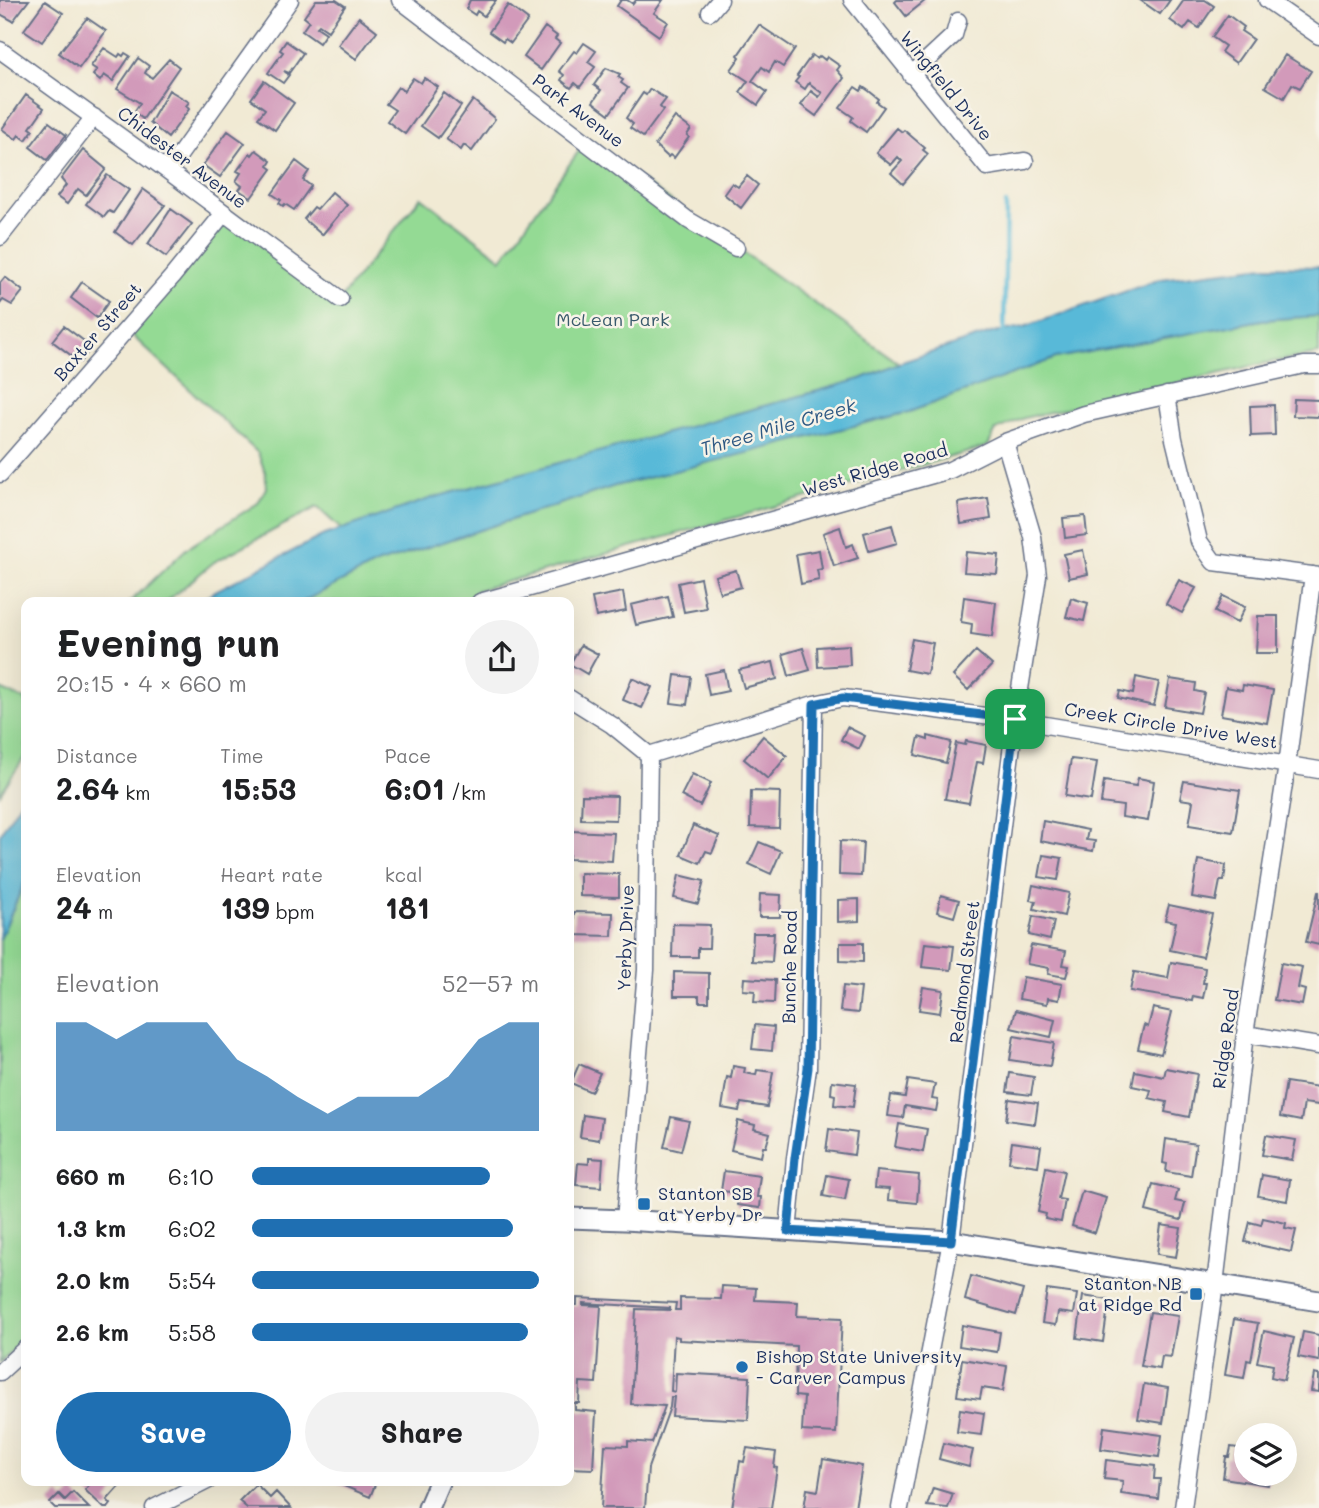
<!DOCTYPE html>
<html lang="en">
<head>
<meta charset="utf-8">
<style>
	:root { --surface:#fff; --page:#f2f2f2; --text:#202124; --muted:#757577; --accent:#1f6fb2 }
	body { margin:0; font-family:Mali,sans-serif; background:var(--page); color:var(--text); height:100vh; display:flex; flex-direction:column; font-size:26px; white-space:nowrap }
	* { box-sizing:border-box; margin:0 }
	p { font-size:23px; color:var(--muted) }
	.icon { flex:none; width:38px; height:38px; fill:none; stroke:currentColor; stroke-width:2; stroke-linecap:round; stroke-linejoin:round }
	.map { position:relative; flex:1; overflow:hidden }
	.side { position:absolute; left:21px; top:597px; width:553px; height:889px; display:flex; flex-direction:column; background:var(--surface); border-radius:14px; box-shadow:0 7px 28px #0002 }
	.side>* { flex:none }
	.tools { position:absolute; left:1234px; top:1423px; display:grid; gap:14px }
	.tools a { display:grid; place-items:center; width:63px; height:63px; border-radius:50%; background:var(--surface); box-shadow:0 7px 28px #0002; font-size:35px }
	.pin { position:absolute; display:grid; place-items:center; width:60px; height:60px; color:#fff; margin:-30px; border-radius:14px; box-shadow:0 4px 10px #0006 }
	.round { display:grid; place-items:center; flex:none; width:74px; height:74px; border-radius:37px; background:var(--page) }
	.head { display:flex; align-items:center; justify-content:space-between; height:119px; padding:0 35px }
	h1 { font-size:38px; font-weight:800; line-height:52px }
	.metrics { display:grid; grid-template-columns:repeat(3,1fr); gap:10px; height:119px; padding:7px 35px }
	.metrics div { display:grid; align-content:center }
	.metrics b { font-size:30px; font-weight:800 }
	.metrics small { font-size:19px; font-weight:400 }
	.metrics p { font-size:19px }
	.chart { height:196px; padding:14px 35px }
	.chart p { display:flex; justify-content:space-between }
	.chart svg { width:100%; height:126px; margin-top:7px; fill:var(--accent); opacity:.7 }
	.primary-button { display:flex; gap:14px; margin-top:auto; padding:14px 35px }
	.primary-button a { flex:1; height:80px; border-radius:42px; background:var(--accent); color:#fff; font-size:28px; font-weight:800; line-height:80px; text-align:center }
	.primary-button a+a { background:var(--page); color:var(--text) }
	ul { padding:0 35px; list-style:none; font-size:23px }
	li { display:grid; grid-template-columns:112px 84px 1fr; align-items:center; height:52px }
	li i { height:18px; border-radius:9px; background:var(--accent) }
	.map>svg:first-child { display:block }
	.green { fill:#94da94; stroke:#588479; stroke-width:2 }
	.water { fill:#59b9d8; stroke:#3a749b; stroke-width:2 }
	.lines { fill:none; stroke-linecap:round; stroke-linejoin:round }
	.stream { stroke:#59b9d8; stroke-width:4.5 }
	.building { fill:#d29aba }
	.minor-casing { stroke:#667087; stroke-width:19 }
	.tertiary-casing { stroke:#667087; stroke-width:23 }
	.minor { stroke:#fff; stroke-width:16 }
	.tertiary { stroke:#fff; stroke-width:19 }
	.route-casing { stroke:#fff; stroke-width:14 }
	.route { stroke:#1f6fb2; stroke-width:9 }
	.poi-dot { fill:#1f6fb2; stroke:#f7f3e8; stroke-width:2.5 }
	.labels { text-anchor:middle; stroke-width:5; stroke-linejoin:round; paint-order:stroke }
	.street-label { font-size:18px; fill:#1b2f5e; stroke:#f7f3e8 }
	.park-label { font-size:18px; fill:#395a6c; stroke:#f7f3e8 }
	.poi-label { font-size:18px; fill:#1b2f5e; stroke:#f7f3e8; text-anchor:start }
	.water-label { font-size:19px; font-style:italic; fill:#2e5883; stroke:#f7f3e8 }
</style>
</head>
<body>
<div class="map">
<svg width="1319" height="1508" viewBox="0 0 1319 1508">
	<rect width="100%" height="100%" fill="#f7f3e8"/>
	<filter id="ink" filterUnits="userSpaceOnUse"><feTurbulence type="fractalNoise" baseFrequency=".0143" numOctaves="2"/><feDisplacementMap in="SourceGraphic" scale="14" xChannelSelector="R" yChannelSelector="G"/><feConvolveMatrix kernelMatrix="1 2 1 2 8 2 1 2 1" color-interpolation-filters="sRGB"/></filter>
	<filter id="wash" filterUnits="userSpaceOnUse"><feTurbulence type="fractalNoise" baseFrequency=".00686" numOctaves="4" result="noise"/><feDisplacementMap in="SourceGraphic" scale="28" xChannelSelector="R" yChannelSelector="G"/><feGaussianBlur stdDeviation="1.57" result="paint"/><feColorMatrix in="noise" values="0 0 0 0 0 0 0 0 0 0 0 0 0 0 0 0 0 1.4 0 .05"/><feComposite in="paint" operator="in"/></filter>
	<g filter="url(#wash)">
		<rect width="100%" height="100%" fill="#f1ead4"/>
		<path class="green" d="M586 141 899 363 861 379 433 498 342 530 317 507 214 562 166 602H130L186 549 258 503 266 488 265 472 258 453 126 330 224 213 340 299 421 197 502 259Z
			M1319 316V354L1265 363 1024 418 996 430 988 446 972 451 477 590 468 602H302L376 564 615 486 909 412 1056 358 1262 320Z
			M0 689 26 700V755L0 794Z
			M26 879V1338L0 1363V939Z"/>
		<path class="water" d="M1265 266 1319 267V316L1262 320 1056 358 909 412 615 486 376 564 302 602H200L215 591 322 536 432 498 861 379 899 363 991 333 1024 327 1161 279Z
			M26 793V879L0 939V834Z"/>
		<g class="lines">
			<path class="stream" d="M1004 336 1006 204"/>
		</g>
		<g id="blocks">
			<path class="building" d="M0 0H29L13 21 0 14Z
				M316 0H336L345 6 328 31 319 25 317 27 326 33 319 43 302 31 309 21 304 17Z
				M470 0H496L484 16 477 11 475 15 466 9Z
				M621 0H627L633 4 636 0H663L654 13 668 22 659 36 617 6Z
				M897 0H926L906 16 895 2Z
				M1140 0H1170L1160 14Z
				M1184 0H1205L1214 6 1199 28 1190 22 1184 30 1170 20Z
				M45 1 63 13 42 42 24 30Z
				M508 5 528 20 511 43 505 39 503 42 489 32Z
				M1228 15 1244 27 1241 31 1253 39 1236 63 1221 52 1225 46 1212 37Z
				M359 17 377 31 356 59 338 45Z
				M87 18 106 31 79 68 59 53Z
				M759 25 795 49 783 67 775 62 769 72 762 67 752 81 767 92 758 105 740 92 748 81 731 70 740 57 738 55Z
				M545 27 557 36 555 39 560 43 541 70 524 57Z
				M286 41 303 53 289 73 284 71 289 75 283 83 268 73 283 52 280 50Z
				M584 43 596 51 588 62 595 67 580 87 575 83 571 88 561 80 564 75 559 71 574 51 577 53Z
				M104 48 118 57 120 54 123 56 125 53 130 56 113 81 104 75 100 81 93 75 97 70 91 66Z
				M812 55 817 59 820 56 825 60 827 57 840 66 837 70 844 78 816 116 801 105 811 91 819 97 822 93 809 83 805 89 795 82 799 77 797 76Z
				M1285 55 1311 71 1300 88 1292 84 1284 98 1265 87Z
				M138 58 149 66 145 73 152 78 169 59 179 67 143 119 134 112 140 103 117 89Z
				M606 68 620 74 618 77 623 80 621 83 628 88 609 114 593 102 601 90 594 85Z
				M413 78 421 83 424 78 438 87 405 134 387 121 395 110 386 104 398 87 404 91Z
				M264 81 294 103 275 130 258 118 265 109 251 99Z
				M855 87 861 91 863 87 869 91 879 99 877 102 884 107 866 132 851 121 853 117 840 108Z
				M650 89 666 99 660 107 663 110 643 137 630 128 633 124 626 118 643 93 646 95Z
				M169 90 189 102 186 106 189 109 168 138 150 123Z
				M444 93 461 106 438 138 421 126Z
				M26 95 44 108 30 128 33 130 26 140 19 135 16 139 2 129Z
				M473 100 495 119 472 151 464 145 461 150 446 139Z
				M675 117 691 129 687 135 689 137 674 158 670 155 668 157 655 145Z
				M49 122 66 135 47 160 30 147Z
				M897 128 902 132 904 130 925 148 923 150 928 154 903 184 891 173 902 161 898 157 891 165 876 153Z
				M228 131 245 143 220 177 203 165Z
				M83 150 106 169 86 195 78 189 67 204 57 197 66 185 61 179Z
				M256 150 271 161 268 166 272 169 251 198 239 190 242 186 236 181 241 173 237 171 250 153 252 155Z
				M296 161 309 171 303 180 311 186 294 210 285 204 283 206 279 203 281 200 272 194Z
				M107 175 129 190 113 213 109 211 104 217 86 204Z
				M747 176 758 185 741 208 724 194 732 183 738 187Z
				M143 189 165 205 133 245 115 232Z
				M332 192 347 205 322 235 304 219 314 207 317 209Z
				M171 209 192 224 166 257 148 244Z
				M5 277 23 291 12 305 3 300 0 304V283Z
				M82 282 109 301 97 318 71 298Z
				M64 326 92 347 80 362 52 341Z
				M1294 399 1319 400V417L1293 416Z
				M1274 405 1275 435 1251 436 1250 406Z
				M988 498 991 519 961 524 958 503Z
				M1085 516 1087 535 1065 538 1063 518Z
				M892 525 897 543 869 551 864 533Z
				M840 527 846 547 853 544 858 558 834 566 823 533Z
				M819 550 822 569 817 570 819 580 801 584 796 554Z
				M1083 550 1088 574 1069 578 1064 554Z
				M966 552 999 555 997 574 964 572Z
				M736 570 741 587 720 593 715 576Z
				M700 578 706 608 684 612 678 583Z
				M1179 580 1196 588 1182 613 1166 604Z
				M623 592 626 611 596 617 592 598Z
				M668 596 673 617 636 625 631 605Z
				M1223 596 1245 607 1237 623 1215 612Z
				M964 597 996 602 992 637 971 634 972 624 961 622Z
				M1071 598 1088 603 1084 621 1066 617Z
				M1258 616H1278V653H1256Z
				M912 639 933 643 927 674 906 670Z
				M581 645 598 654 587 674 570 664Z
				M849 645 850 665 818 667 817 647Z
				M803 648 810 670 789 676 783 654Z
				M976 651 992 665 968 690 953 676Z
				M773 662 777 679 744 688 739 670Z
				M724 670 728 691 709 695 705 674Z
				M675 675 691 677 687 705 671 703Z
				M1136 677 1159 682 1154 706 1118 698 1120 691 1133 694Z
				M632 678 652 687 642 708 623 700Z
				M1170 679 1196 683 1195 691 1204 693 1200 713 1165 707Z
				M1243 685 1273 690 1267 723 1221 715 1226 687 1242 690Z
				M847 727 865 736 859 749 841 740Z
				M763 736 787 756 768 779 744 759Z
				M928 736 951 742 946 763 915 755 919 737 928 740Z
				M966 741 986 745 983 763 977 762 969 803 945 799 956 743 965 745Z
				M1071 759 1097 762 1091 800 1065 796Z
				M692 774 711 783 700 806 681 796Z
				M1138 778 1154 781 1148 821 1122 817 1123 806 1101 803 1104 781 1136 786Z
				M1184 781 1240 790 1233 832 1189 825 1193 801 1180 799Z
				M751 791 780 792 779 828 750 827Z
				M582 795 617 796 616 820 581 819Z
				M1043 821 1088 830 1086 840 1095 841 1093 851 1040 841Z
				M693 825 719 836 712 853 706 851 700 863 681 855Z
				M570 831 614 833 612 861 569 859Z
				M840 841 863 842 861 876 839 875Z
				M759 842 781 851 771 874 749 864Z
				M1043 855 1062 858 1058 880 1039 877Z
				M1198 860 1226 865 1224 881H1220L1216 901 1192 897Z
				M580 873 619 874V897L580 896Z
				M679 875 704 881 698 904 674 898Z
				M1033 885 1069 893 1064 916 1034 909 1036 901 1030 900Z
				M1318 892H1319V945L1306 942Z
				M760 894 781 895 780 917H759Z
				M941 895 959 900 954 917 937 912Z
				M859 899V921L838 922V900Z
				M1169 905 1212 914 1203 957 1170 950 1176 922 1165 920Z
				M574 912 613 913 612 936 573 935Z
				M1033 916 1054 921 1050 940 1029 935Z
				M673 924 710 925 709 948H698V957H672Z
				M753 933H774L772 962 752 961Z
				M840 943H863V962L840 961Z
				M925 943 954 946 951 970 922 967Z
				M1031 945 1066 951 1063 965 1069 966 1066 977 1048 974 1049 968 1027 964Z
				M1171 962 1205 968 1203 983H1206L1203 998 1193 996 1192 1001 1130 991 1134 972 1168 978Z
				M1281 963 1302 967 1298 988 1305 990 1302 1005 1274 1000Z
				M674 972 709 973V1002H699V996H674Z
				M1023 977 1062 984 1059 1000 1048 998 1047 1004 1019 999Z
				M744 978 775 980 774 1003 754 1002 755 991 743 990Z
				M843 986 861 988 858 1013 840 1011Z
				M923 987 943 990 940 1013 919 1010Z
				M1153 1008 1172 1012 1161 1054 1138 1049 1144 1025 1148 1027Z
				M1016 1010 1055 1020 1051 1037 1011 1028Z
				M755 1025 774 1027 772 1051 752 1049Z
				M1014 1036 1054 1043 1050 1066 1010 1060Z
				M579 1064 600 1073 591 1092 571 1083Z
				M733 1066 745 1068 744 1073 756 1075 757 1070 773 1072 767 1107 741 1103 739 1111 722 1108 727 1077 731 1078Z
				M1166 1068 1197 1074 1189 1117 1165 1112 1167 1102 1149 1098 1151 1090 1132 1086 1135 1071 1164 1077Z
				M1010 1073 1034 1077 1031 1095 1007 1092Z
				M908 1080 935 1084 932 1099 938 1100 936 1111 905 1106 903 1118 888 1116 891 1095 905 1097Z
				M832 1081 856 1084 853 1107 834 1105 835 1095 831 1094Z
				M1286 1082 1319 1087V1105L1304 1103 1301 1121 1280 1117Z
				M1009 1099 1038 1103 1035 1124 1006 1120Z
				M583 1115 602 1118 599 1140 580 1137Z
				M671 1117 689 1121 681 1151 664 1147Z
				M738 1121 755 1125 754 1129 770 1133 766 1147H763L761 1157 731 1150Z
				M899 1124 927 1129 923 1152 895 1147Z
				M829 1129 857 1133 854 1155 826 1151Z
				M1266 1135 1296 1140 1292 1160 1262 1155Z
				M1166 1139 1196 1144 1191 1176 1166 1172 1167 1164 1163 1163Z
				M1012 1142 1041 1146 1038 1166 1009 1162Z
				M589 1158 603 1159 601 1187 576 1185 578 1163 589 1164Z
				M1046 1167 1064 1171 1058 1199 1065 1200 1061 1222 1045 1219 1046 1214 1038 1212Z
				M724 1171 760 1176 757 1197H761L760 1208 737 1205 738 1193 721 1191Z
				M876 1171 919 1175 917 1203 888 1200 889 1189 874 1188Z
				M827 1175 849 1179 845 1200 823 1196Z
				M1262 1175 1290 1180 1287 1201 1258 1196Z
				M1153 1184 1178 1190 1175 1201 1185 1203 1181 1220 1146 1211Z
				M1082 1191 1106 1198 1095 1233 1072 1226Z
				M1263 1218 1286 1223 1285 1228 1296 1230 1291 1252 1245 1242 1250 1222 1261 1225Z
				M1161 1225 1181 1228 1176 1257 1157 1254Z
				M971 1276 1023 1290 1016 1315 965 1300Z
				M722 1286 756 1288 755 1300 798 1302 797 1316 842 1318 836 1433 802 1431 804 1397 795 1396 796 1346 679 1340V1337L674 1336 671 1391 675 1392 676 1373 750 1377 748 1420 672 1416 674 1397H671L670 1407 648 1468 645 1508H601L605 1445 628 1446V1441L652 1443 665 1406 631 1404 636 1309 670 1310V1308L583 1303V1305L601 1306 596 1383 580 1382 579 1403H575V1410L596 1412 593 1469 569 1468V1390H572V1380H569V1305H577V1298L676 1303 675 1310H680V1298L721 1299Z
				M1047 1290 1077 1294 1074 1314 1058 1312 1056 1325 1042 1323Z
				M1083 1296 1109 1300 1103 1342 1077 1338Z
				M1150 1312 1178 1316 1171 1357 1162 1356 1160 1369 1141 1366Z
				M1234 1319 1258 1323 1251 1361 1247 1360 1244 1378 1225 1375Z
				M962 1325 1000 1332 997 1352 959 1346Z
				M1264 1331 1294 1338 1284 1380 1271 1377 1273 1365 1257 1362Z
				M1303 1332 1319 1335V1361L1298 1357Z
				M962 1359 1007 1366 1003 1391 982 1388 980 1399 957 1396Z
				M1314 1374 1319 1375V1392L1311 1391Z
				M1144 1384 1168 1388 1163 1423 1138 1419Z
				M960 1409 984 1413 981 1435 957 1432Z
				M1104 1427 1162 1435 1159 1457 1101 1449Z
				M943 1443 973 1450 969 1467 939 1459Z
				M1231 1447 1245 1449 1246 1474H1270L1268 1485 1223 1478 1226 1457H1229Z
				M747 1448 776 1452 774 1467 777 1468 771 1508H732L740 1461 744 1462Z
				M823 1459 862 1466 855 1508H804L807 1489 818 1491Z
				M1106 1460 1155 1466 1154 1479H1160L1158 1499 1121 1494 1123 1481 1104 1479Z
				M93 1480H125L107 1500 111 1504 108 1508H104L85 1490Z
				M340 1480H377L370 1497 339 1484Z
				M256 1484 270 1498 276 1492 291 1508H247L239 1501Z
				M933 1488 953 1494 948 1508 927 1506Z
				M73 1492 89 1508H55L50 1503 59 1494 65 1500Z"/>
		</g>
	</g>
	<g filter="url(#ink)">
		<use href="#blocks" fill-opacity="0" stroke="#667087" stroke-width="2"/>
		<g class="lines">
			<g class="minor-casing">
				<path id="minor" d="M400 0 688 220 736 248
					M852 0 987 167 1025 161
					M1267 0 1319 36
					M710 12 720 0
					M0 50 168 171 340 299
					M911 75 954 35 958 21
					M168 171 290 0
					M0 237 94 117
					M1167 395 1174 439 1199 541 1214 562 1319 576
					M0 474 172 277 224 213
					M480 602 950 470 1005 442 1084 414 1304 365H1319
					M569 698 612 725 649 755 646 970 625 1220
					M649 755 814 704 843 698 1015 720 1319 770
					M1245 1034 1319 1046
					M788 1231 795 1158 808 1068 814 704
					M0 1372 26 1348
					M154 1508 209 1480
					M900 1508 951 1241 1015 720 1038 576 1033 537 1005 442
					M1183 1508 1215 1284 1245 1034 1287 765 1313 575"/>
			</g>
			<g class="tertiary-casing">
				<path id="tertiary" d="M569 1218 625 1220 951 1241 1319 1301
					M428 1508 440 1480"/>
			</g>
			<use href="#minor" class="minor"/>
			<use href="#tertiary" class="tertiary"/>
		</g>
	</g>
	<g class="lines" filter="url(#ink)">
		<g class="route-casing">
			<path id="route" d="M843 698 1015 719 951 1241 788 1231 795 1158 808 1068 814 704Z"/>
		</g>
		<use href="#route" class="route"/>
	</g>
	<g class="poi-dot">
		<rect x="637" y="1197" width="14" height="14" rx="3.5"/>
		<rect x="1189" y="1287" width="14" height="14" rx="3.5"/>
		<circle cx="742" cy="1367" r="7"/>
	</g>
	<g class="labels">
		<g class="street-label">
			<text transform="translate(946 86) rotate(51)" y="6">Wingfield Drive</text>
			<text transform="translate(578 111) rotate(37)" y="6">Park Avenue</text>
			<text transform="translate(182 158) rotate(37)" y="6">Chidester Avenue</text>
			<text transform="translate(98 332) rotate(-49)" y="6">Baxter Street</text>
			<text transform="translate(875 470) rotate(-16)" y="6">West Ridge Road</text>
			<text transform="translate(1171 726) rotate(9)" y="6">Creek Circle Drive West</text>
			<text transform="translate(626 938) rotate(-88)" y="6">Yerby Drive</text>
			<text transform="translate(790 967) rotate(-89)" y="6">Bunche Road</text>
			<text transform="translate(965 972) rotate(-83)" y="6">Redmond Street</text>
			<text transform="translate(1226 1039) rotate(-82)" y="6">Ridge Road</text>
		</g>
		<g class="park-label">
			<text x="613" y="326">McLean Park</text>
		</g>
		<g class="poi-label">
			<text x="658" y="1200">Stanton SB<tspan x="658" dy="21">at Yerby Dr</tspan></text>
			<text x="1182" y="1290" text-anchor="end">Stanton NB<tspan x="1182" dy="21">at Ridge Rd</tspan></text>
			<text x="756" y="1363">Bishop State University<tspan x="756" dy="21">- Carver Campus</tspan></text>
		</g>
		<g class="water-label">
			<text transform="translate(778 427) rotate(-16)" y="7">Three Mile Creek</text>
		</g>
	</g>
</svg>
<div class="tools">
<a><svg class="icon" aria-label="layers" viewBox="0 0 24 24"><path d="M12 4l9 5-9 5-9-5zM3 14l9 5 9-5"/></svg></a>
</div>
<div class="pin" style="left:1015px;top:719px;background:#1e9e55"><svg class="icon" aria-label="arrive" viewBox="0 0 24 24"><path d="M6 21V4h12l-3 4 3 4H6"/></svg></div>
<section class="side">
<div class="head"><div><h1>Evening run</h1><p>20:15 · 4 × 660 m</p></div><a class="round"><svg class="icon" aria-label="share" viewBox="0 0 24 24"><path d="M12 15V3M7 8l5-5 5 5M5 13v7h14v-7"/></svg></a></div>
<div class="metrics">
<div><p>Distance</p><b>2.64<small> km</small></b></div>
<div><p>Time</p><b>15:53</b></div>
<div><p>Pace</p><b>6:01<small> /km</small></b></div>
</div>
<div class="metrics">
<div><p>Elevation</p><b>24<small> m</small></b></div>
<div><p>Heart rate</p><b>139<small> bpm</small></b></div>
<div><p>kcal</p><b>181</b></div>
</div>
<div class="chart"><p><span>Elevation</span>52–57 m</p>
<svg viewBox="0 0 160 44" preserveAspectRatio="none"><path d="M0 44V6L10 6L20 12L30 6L40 6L50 6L60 19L70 25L80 32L90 38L100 32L110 32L120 32L130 25L140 12L150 6L160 6V44z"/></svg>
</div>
<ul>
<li><b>660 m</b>6:10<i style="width:83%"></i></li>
<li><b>1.3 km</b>6:02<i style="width:91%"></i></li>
<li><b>2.0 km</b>5:54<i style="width:100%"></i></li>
<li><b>2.6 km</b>5:58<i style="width:96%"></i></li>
</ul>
<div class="primary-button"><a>Save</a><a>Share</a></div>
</section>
</div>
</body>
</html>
